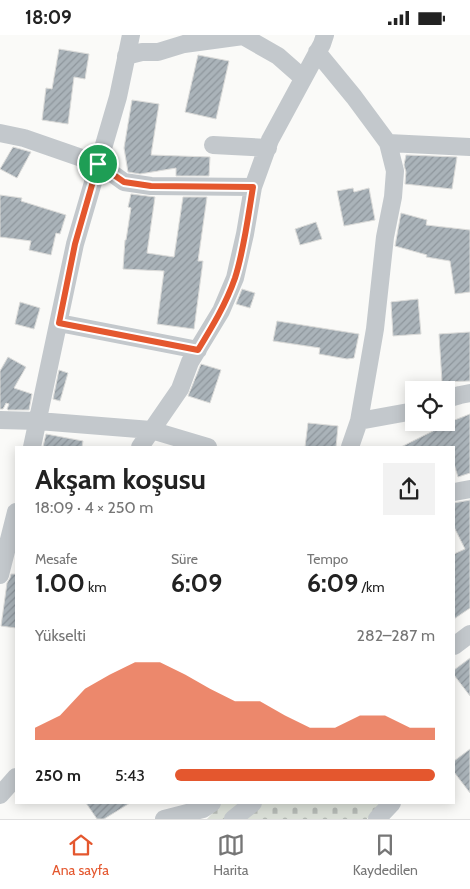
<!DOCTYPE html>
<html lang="tr">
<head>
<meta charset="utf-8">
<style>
	:root { --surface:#fff; --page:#f2f2f2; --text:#222; --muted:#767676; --line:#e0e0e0; --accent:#e4572e }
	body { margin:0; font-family:Cabin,sans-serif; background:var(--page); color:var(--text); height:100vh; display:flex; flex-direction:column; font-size:19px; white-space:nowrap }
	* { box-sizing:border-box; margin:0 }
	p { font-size:16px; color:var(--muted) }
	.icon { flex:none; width:28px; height:28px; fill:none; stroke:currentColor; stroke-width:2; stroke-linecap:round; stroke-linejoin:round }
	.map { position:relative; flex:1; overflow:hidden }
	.panel { position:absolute; left:15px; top:411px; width:440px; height:358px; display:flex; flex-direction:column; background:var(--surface); border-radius:0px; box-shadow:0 2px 12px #0003 }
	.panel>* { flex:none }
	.buttons { position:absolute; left:405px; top:346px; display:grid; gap:10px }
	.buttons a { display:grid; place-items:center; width:50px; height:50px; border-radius:0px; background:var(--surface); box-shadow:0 2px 12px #0003; font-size:25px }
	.pin { position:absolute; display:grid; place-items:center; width:42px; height:42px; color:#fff; margin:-21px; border:2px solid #fff; border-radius:50%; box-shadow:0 1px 5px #0007 }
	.round { display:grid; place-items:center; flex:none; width:52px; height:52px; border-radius:0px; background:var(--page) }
	.head { display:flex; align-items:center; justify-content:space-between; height:85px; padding:0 20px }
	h1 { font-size:28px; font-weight:700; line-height:38px }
	.metrics { display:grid; grid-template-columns:repeat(3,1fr); gap:8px; height:85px; padding:5px 20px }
	.metrics div { display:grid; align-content:center }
	.metrics b { font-size:25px; font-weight:700 }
	.metrics small { font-size:14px; font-weight:400 }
	.metrics p { font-size:14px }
	.chart { height:140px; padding:10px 20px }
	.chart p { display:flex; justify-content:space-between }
	.chart svg { width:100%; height:90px; margin-top:5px; fill:var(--accent); opacity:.7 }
	ul { padding:0 20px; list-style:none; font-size:16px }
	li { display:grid; grid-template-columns:80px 60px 1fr; align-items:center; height:38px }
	li i { height:12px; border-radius:6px; background:var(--accent) }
	.status { display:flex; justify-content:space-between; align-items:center; height:35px; padding:0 25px; background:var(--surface); direction:ltr }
	.status svg { height:14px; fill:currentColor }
	.tab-bar { display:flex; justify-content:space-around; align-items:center; height:70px; border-top:1px solid var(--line); background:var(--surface); font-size:14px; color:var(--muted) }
	.tab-bar a { display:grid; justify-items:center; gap:2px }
	.tab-bar .selected { color:var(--accent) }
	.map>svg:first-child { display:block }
	.cemetery { fill:url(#cemetery-stones) }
	.building { fill:url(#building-hatch); stroke:#dcdcda }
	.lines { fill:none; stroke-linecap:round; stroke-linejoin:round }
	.street { stroke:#c3c8cc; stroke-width:18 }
	.route-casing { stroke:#fff; stroke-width:10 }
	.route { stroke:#e4572e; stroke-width:6 }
</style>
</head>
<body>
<div class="status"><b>18:09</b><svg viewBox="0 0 49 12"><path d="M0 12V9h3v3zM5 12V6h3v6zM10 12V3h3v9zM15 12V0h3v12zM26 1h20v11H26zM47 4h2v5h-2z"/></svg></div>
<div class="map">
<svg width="470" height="784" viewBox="0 0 470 784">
	<defs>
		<pattern id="cemetery-stones" width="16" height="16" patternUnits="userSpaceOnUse" patternTransform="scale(1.25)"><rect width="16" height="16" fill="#dadfd7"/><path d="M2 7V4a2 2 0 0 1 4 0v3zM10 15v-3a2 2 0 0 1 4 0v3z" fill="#b4b9b4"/></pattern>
		<pattern id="building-hatch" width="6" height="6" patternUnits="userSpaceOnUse" patternTransform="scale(1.25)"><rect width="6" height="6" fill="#aab3b9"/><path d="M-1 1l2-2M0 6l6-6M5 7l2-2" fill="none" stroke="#8e969c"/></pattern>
	</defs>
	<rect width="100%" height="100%" fill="#fafaf8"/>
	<path class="cemetery" d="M222 768H244L224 784H207Z
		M263 768H383L367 784H243Z"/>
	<path class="building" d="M59 14 89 19 85 44 74 42 68 89 42 85 46 53 52 54Z
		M198 20 229 26 216 84 185 77Z
		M132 65 159 69 151 120 210 122 209 141H176V133L140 139 128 137 124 113Z
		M13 112 31 117 17 143 0 134Z
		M406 120 457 122 452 154 405 149 406 137 404 130Z
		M353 153 354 157 369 153 375 185 344 191 337 156Z
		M131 159 155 162 147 218 174 222 183 162H207L198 226H203L194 294 157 289 164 236 123 234 125 205H126L131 173 128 172Z
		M0 160 22 163 21 166 66 180 60 199 56 198 51 220 29 215 31 206 0 202Z
		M401 178 427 185 426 190 470 195V257L455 259 450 226 426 222 427 220 395 211Z
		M316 187 322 204 300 210 295 194Z
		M242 254 255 258 250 273 236 269Z
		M418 264 421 299 393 301 391 267Z
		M20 267 40 273 34 294 15 289Z
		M277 286 359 299 354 323 347 324 319 319 320 313 273 306Z
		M470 297V346L442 347 439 299Z
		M8 322 26 332 14 353 32 359 29 375H8L7 374 9 369 6 368 3 374H0V336Z
		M201 329 221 335 210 368 188 361Z
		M59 335 68 338 60 366 53 364Z
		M470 379V438L458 442 454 429V412H401L433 396 427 388H447Z
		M308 388 338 391 336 412H305Z
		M46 399 83 406 82 412H43Z
		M470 465V573L454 584V519L465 514 454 492V468Z
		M11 539H16V593L1 591 7 548 10 543Z
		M470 623V661L454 640V635Z
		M470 714V758L454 737V726Z
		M86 768H130L104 784H97Z"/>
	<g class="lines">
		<path class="street" d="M317 17 354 62 388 108 395 136 393 162 385 202 375 294 359 386 350 412
			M126 21 142 17H158L184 9 243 1 278 21 303 43
			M0 98 24 103 99 129 124 147 151 151 253 152
			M388 108 470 112
			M213 110 268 113
			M59 288 198 315
			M446 364 460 360 470 358
			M0 385 38 386 151 395 208 412
			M359 386 414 376
			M32 412 75 209 118 62 131 0
			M140 412 180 354 190 327 221 276 235 243 245 199 253 152 270 105 322 9 325 0
			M454 457 470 454
			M0 540 16 477
			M454 611 470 599
			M0 760 16 742
			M164 784 203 774 212 768
			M233 784 253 768
			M377 784 392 768"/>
	</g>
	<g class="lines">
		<g class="route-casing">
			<path id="route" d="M98 129 124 147 151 151 253 152C248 182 244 215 235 243 226 269 212 292 198 315L59 288 75 209Z"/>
		</g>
		<use href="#route" class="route"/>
	</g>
</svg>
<div class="buttons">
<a><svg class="icon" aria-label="locate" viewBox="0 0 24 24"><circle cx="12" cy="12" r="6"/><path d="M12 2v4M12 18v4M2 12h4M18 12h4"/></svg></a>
</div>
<div class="pin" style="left:98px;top:129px;background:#1e9e55"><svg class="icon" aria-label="arrive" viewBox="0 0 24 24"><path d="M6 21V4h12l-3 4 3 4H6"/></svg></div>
<section class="panel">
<div class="head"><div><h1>Akşam koşusu</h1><p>18:09 · 4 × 250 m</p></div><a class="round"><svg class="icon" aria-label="share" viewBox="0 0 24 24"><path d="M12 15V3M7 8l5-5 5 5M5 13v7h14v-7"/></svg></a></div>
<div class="metrics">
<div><p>Mesafe</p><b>1.00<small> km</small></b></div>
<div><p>Süre</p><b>6:09</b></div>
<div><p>Tempo</p><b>6:09<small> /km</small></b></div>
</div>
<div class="chart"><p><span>Yükselti</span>282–287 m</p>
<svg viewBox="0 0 160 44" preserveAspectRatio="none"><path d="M0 44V38L10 32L20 19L30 12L40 6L50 6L60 12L70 19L80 25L90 25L100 32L110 38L120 38L130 32L140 32L150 38L160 38V44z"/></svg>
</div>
<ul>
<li><b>250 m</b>5:43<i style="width:100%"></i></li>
</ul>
</section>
</div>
<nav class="tab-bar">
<a class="selected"><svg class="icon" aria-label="home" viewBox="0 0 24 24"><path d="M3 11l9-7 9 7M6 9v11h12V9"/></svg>Ana sayfa</a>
<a><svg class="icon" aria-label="map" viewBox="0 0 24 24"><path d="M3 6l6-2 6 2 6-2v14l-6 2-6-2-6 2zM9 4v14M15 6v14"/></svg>Harita</a>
<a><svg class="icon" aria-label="saved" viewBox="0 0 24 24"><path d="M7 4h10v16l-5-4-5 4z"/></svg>Kaydedilen</a>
</nav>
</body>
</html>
